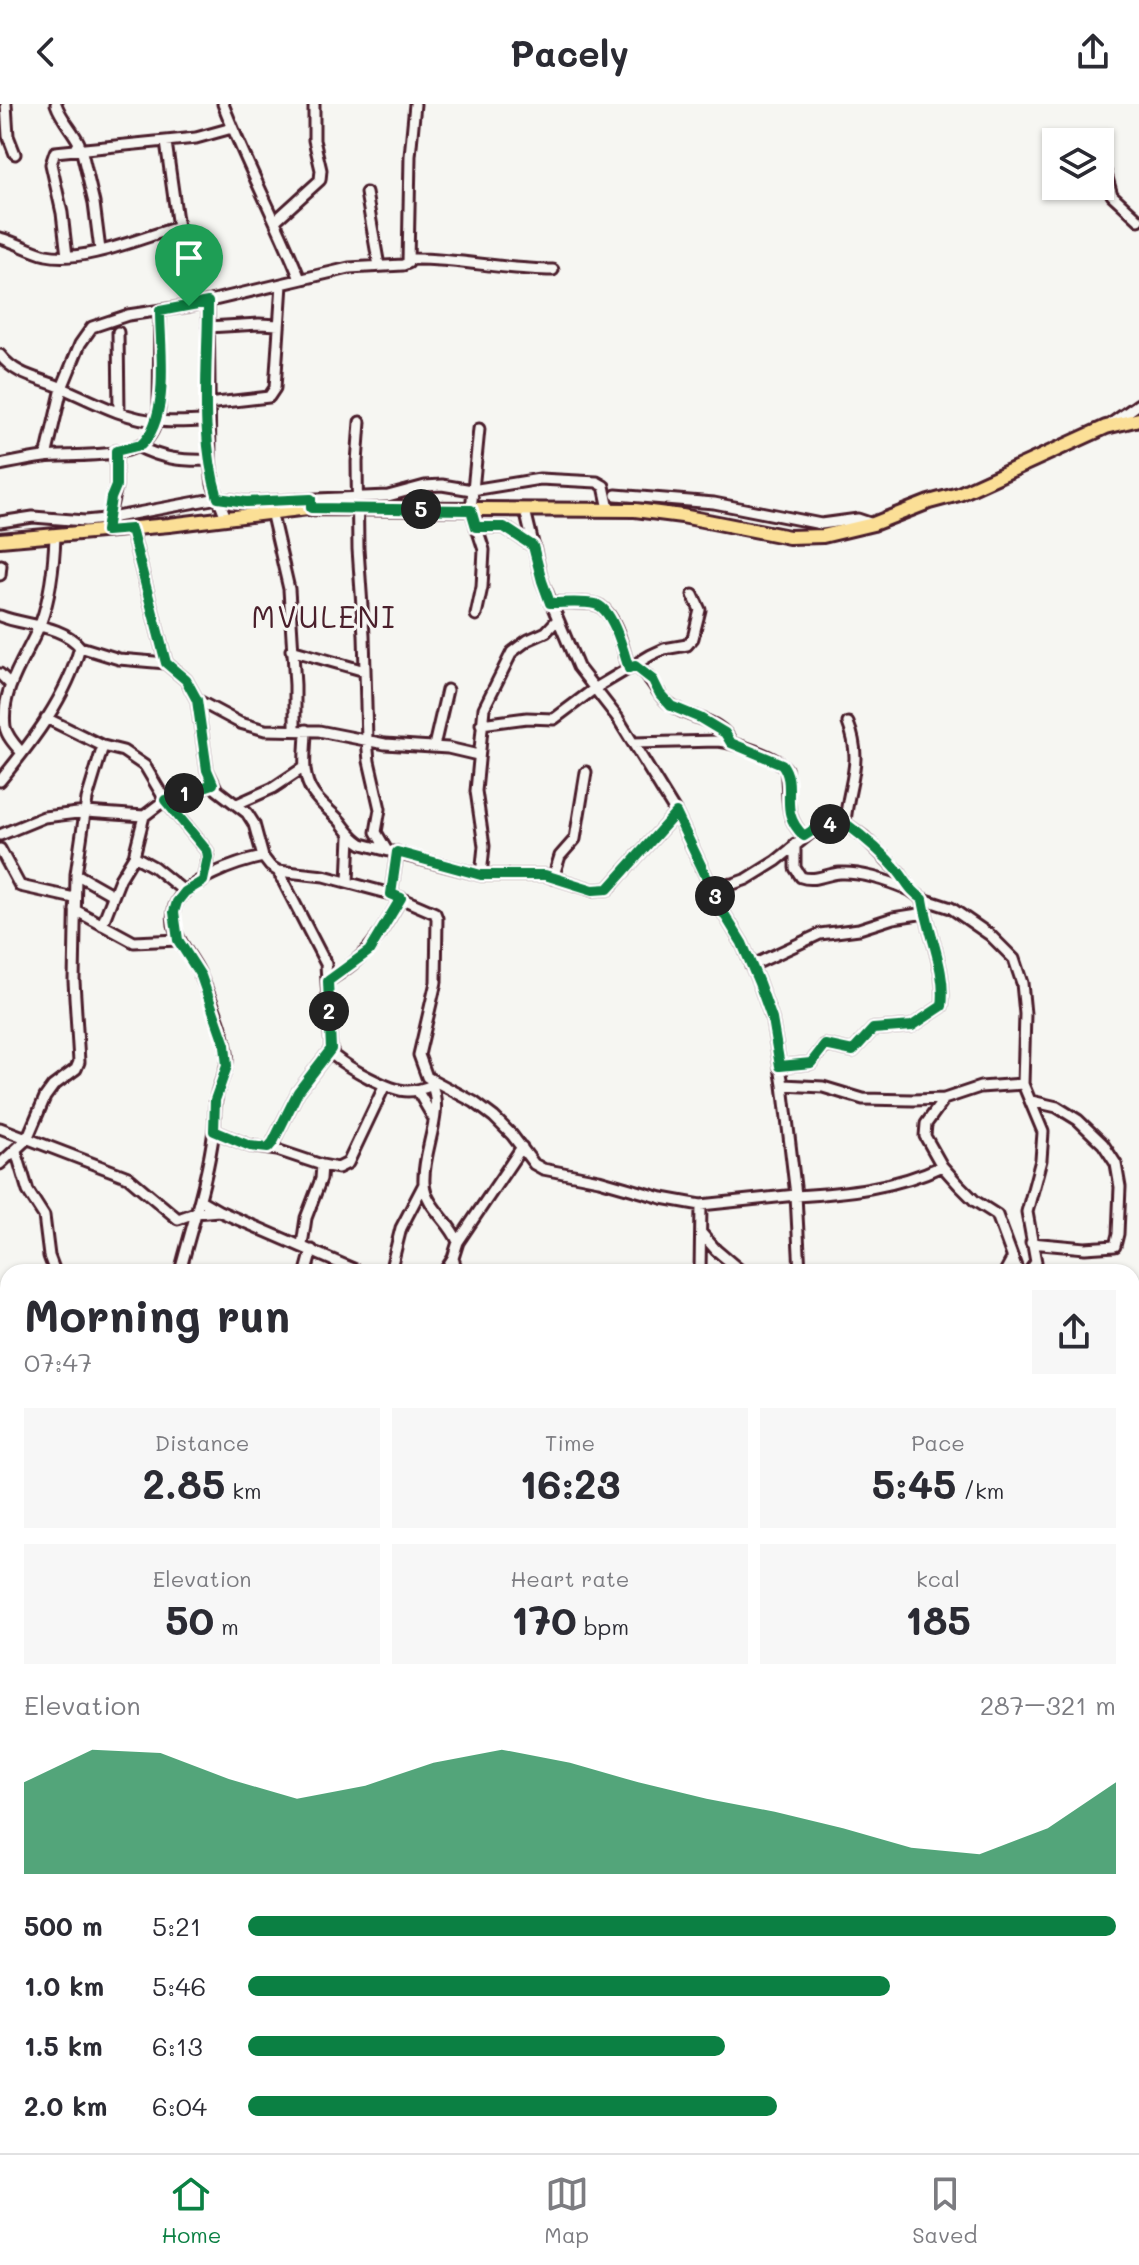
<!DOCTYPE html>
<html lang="en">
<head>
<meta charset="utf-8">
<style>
	:root { --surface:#fff; --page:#f7f7f7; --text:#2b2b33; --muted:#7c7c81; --line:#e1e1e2; --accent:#0b8043 }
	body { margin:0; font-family:Mali,sans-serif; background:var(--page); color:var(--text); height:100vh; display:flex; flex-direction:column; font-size:30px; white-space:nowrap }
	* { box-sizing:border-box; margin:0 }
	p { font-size:26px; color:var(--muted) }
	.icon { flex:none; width:44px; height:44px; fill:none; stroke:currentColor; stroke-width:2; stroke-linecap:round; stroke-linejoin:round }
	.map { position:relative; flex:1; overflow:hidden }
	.details { position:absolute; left:0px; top:1160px; width:1140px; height:890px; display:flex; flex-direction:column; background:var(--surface); border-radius:24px 24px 0 0; box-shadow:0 2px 6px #0004 }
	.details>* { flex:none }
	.fabs { position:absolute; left:1042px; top:24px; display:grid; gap:16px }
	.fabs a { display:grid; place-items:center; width:72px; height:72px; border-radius:0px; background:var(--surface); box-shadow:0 2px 6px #0004; font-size:40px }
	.pin { position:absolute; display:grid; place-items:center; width:68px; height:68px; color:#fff; margin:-82px -34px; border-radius:50% 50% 50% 0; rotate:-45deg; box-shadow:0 0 8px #0007 }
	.pin .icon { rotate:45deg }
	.km { position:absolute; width:40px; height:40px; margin:-20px; border-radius:50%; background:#222; color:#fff; font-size:22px; line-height:40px; text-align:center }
	.round { display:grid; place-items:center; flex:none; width:84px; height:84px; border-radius:0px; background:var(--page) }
	.overview { display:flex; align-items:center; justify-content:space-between; height:136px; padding:0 24px }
	h1 { font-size:44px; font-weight:800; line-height:60px }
	.figures { display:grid; grid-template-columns:repeat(3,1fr); gap:12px; height:136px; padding:8px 24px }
	.figures div { display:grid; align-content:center; border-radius:0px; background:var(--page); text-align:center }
	.figures b { font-size:40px; font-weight:800 }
	.figures small { font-size:22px; font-weight:400 }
	.figures p { font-size:22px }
	.chart { height:224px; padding:16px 24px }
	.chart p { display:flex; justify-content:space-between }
	.chart svg { width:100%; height:144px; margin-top:8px; fill:var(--accent); opacity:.7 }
	ul { padding:0 24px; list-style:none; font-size:26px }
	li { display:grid; grid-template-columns:128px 96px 1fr; align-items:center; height:60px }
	li i { height:20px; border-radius:10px; background:var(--accent) }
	header { display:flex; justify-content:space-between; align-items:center; height:104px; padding:0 24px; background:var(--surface); font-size:36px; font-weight:800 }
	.tabs { display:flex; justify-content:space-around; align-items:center; height:112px; border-top:2px solid var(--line); background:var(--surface); font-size:22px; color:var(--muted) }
	.tabs a { display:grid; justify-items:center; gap:4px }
	.tabs .active { color:var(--accent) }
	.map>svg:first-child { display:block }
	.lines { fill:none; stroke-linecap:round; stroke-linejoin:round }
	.minor-casing { stroke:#4a1f2b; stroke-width:15 }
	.major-casing { stroke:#4a1f2b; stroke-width:18 }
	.minor { stroke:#f6f6f2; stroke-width:9 }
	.major { stroke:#fbdf96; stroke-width:12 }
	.route-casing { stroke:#fff; stroke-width:16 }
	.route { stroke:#0b8043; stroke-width:10 }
	.labels { text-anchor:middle; stroke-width:6; stroke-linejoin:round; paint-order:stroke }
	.quarter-label { font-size:30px; letter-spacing:2px; fill:#4a1f2b; stroke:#f6f6f2 }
</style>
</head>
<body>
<header><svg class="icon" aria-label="back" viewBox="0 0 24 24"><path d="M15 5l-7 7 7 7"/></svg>Pacely<svg class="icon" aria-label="share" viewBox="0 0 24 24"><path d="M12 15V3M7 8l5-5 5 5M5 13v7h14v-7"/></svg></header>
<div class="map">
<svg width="1139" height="2049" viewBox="0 0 1139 2049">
	<rect width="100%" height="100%" fill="#f6f6f2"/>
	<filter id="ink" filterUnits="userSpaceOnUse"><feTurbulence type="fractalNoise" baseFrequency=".0125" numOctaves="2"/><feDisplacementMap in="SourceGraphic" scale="16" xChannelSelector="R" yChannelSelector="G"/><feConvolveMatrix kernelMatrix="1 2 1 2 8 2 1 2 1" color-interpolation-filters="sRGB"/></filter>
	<g filter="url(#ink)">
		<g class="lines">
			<g class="minor-casing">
				<path id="minor" d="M6 0 8 32 15 50
					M56 0C61 15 72 25 79 39L76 45
					M223 0C246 60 276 115 300 175
					M166 38 189 202
					M81 44 94 99 100 146
					M1105 67 1112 91 1139 116
					M366 89 379 162
					M275 117 320 76 321 66 314 36V0
					M0 134C16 138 30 147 46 151 85 159 142 133 179 123
					M67 152 62 109 51 60 55 48 196 34 232 24
					M410 155C458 154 504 166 553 166
					M208 198 210 356 213 380 226 414
					M208 223 259 220 279 221
					M118 228 119 308
					M0 251C17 273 41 274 65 285 94 298 125 315 158 317 174 319 191 317 207 317
					M207 300 269 293 275 284 282 180
					M360 318 357 358 358 445 364 531 367 636 369 657 380 705 376 728 386 745
					M1112 319 1139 300
					M137 342C162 355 182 357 210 356
					M46 353 62 284 80 240 92 223 128 211 189 202 349 164 403 161 408 159 410 52 415 0
					M0 361C15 358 29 355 44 353 69 350 125 355 144 338 154 329 157 316 159 304L160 207
					M616 391 714 399 821 420 858 415 873 420
					M525 406 542 477 578 563 617 613 676 709 723 808 742 839 759 879 772 915 783 981 796 1091 800 1168
					M271 407 289 485 295 581V626
					M0 418 33 413 85 417 105 415 218 394 246 398 388 392 425 382 442 381 472 386 540 375 597 378 604 382 609 405
					M107 419 116 382V347
					M476 423H504L533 442
					M131 425 166 559 186 576 197 596 207 666 217 686 247 709 254 720 263 753 270 762 278 767 324 772 391 790 435 809 437 814 436 878 419 951 427 973 474 998 494 1013 512 1031 534 1060 543 1065 599 1076 662 1094 701 1101 796 1091
					M0 471 1 461
					M550 499C561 499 592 497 600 502 618 514 623 547 629 565
					M476 511 482 483 484 446 471 406 479 325
					M0 512C25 522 61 520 80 543 67 593 32 638 0 677
					M80 543 119 555 166 559
					M291 546 365 567
					M635 562C657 576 655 592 674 603 690 614 725 617 731 639
					M0 570 10 580
					M197 596 240 619 265 626 319 627 385 640 448 644 478 651
					M46 614 103 642 123 647 145 662 165 696 207 747 208 753 203 777
					M848 619C864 659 848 679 845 719L864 733 899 768 910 786 923 795 951 804 990 831 1014 855 1022 879 1025 910 1023 980 1043 1028 1041 1056 1027 1108 1036 1158 1029 1168
					M481 620 527 614 554 615 594 585 651 551 664 545 687 541 693 534 700 506 693 491
					M306 626C306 648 300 669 313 689 320 700 331 707 340 717 348 727 351 733 362 740L481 771H545L593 786 608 785 676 709
					M633 639 718 637C735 639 776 652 786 665 790 691 783 713 804 732
					M434 642 447 586
					M22 649C16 642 7 633 5 623 0 584 28 551 41 518 51 490 54 461 55 432
					M237 700 273 684 303 664
					M0 731 44 713 86 708 144 712 165 696 213 680
					M795 740V764L801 773C815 778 826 770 840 769 862 768 889 777 910 786
					M0 745 20 782 74 794
					M134 752 154 763 185 788
					M278 767 326 860 331 945 334 952C349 964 389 987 408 987 416 987 425 984 433 981
					M76 770 113 791
					M481 771 484 742 476 687 484 604 512 548 528 536 546 528 558 515
					M553 774 560 752 575 735 586 668
					M348 778 350 732
					M710 781 733 780 747 775 776 757 818 723 845 719
					M391 790 397 748
					M75 806 134 838 178 836
					M102 821 120 775 134 752 144 712
					M751 862 820 830 859 825 893 814 925 809
					M328 877C369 852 378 834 401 794
					M780 962 811 959 825 941 853 947 873 925 912 922 942 902C947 869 928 828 923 795
					M431 979C445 1010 422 1046 424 1079 425 1102 450 1117 458 1138
					M783 981 823 983 863 995 913 996 944 995 980 983 1023 980
					M417 986 434 1015
					M944 995 926 1020 925 1032 942 1062 959 1081 975 1097 997 1111 1018 1168
					M1031 997 1057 1003 1078 1016 1103 1040 1116 1060 1120 1083 1118 1130 1115 1142 1085 1144 1031 1139
					M0 1024 128 1073 178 1115 195 1109 219 1107
					M214 1027 250 1042 277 1046
					M16 1047 28 1087 44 1112 49 1152 55 1168
					M0 1060 27 1035 45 993 53 982 76 965 79 958 74 877 76 770 87 695 103 642
					M322 1061 338 1064 348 1059 385 981
					M796 1092C845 1089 896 1084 942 1062
					M200 1096 219 1107 360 1168
					M702 1130 716 1146 742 1168
					M302 1141 306 1114 321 1075 322 1061 277 1046 273 1038 298 988 331 945
					M180 1168C192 1121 208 1074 214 1026 215 1016 214 1005 216 995 218 979 229 967 227 949 224 926 209 890 199 868 189 847 167 829 175 802 184 776 239 758 263 753
					M306 1168 312 1146
					M390 1168 401 1124 424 1080
					M444 1168 453 1154
					M457 1168 453 1154 458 1138 522 1043
					M700 1168 701 1101
					M1005 1168 1012 1155
					M0 1228 8 1226
					M0 1413 8 1411
					M1132 1476 1139 1479
					M8 1508H0C8 1577 2 1646 8 1715
					M1132 1552 1139 1559
					M1132 1685 1139 1674
					M1132 1788 1139 1793
					M1132 1912 1139 1905
					M0 1927 3 1913 8 1909
					M1132 1998C1139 2011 1139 2022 1132 2035
					M35 2042V2049
					M280 2042 281 2049
					M318 2042 319 2049
					M495 2042 506 2049
					M814 2042 815 2049
					M948 2042 952 2046 968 2042
					M1128 2042V2049
					M608 2049 610 2042
					M1021 2049 1022 2042"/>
			</g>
			<g class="major-casing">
				<path id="major" d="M0 436 169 421 308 404 635 406 682 412 789 433 823 432 873 420 929 398 959 390 1106 323 1139 315"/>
			</g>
			<use href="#minor" class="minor"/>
			<use href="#major" class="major"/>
		</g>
	</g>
	<g class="lines" filter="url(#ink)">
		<g class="route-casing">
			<path id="route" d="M208 198C208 262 199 332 218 394L246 398 311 395V404L471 406 476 423H504L533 442 542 477 550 499C564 499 581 497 595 500 613 504 624 549 629 565L635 562 653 576 660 590 671 602 700 614 725 629 731 639 782 660C799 683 776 706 804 732L818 723 845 719C864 733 883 749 898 767 907 778 910 787 923 795 928 829 947 867 942 902L912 922 873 925 853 947 825 941 811 959 780 962 772 915 759 879 742 839 723 808 676 709 608 785 593 786 545 771H481L397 748 391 790 401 794 369 847 328 877 331 945 298 988 273 1038 268 1044 250 1042 214 1027 215 996 227 962 225 941 201 872 178 836 174 808 177 798 185 788 203 777 208 753 207 747 165 696 213 680 207 666 197 596 186 576 166 559 131 425 106 427 111 394 116 382V347L141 341C171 313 160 244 160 207Z"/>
		</g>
		<use href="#route" class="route"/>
	</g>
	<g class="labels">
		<g class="quarter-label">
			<text x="324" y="524">MVULENI</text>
		</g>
	</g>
</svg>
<div class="fabs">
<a><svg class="icon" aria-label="layers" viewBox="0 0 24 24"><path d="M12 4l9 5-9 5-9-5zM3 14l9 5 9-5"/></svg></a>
</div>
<div class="pin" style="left:189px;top:202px;background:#1e9e55"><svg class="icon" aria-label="arrive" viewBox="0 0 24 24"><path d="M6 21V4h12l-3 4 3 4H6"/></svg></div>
<b class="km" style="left:184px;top:689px">1</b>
<b class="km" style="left:329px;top:907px">2</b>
<b class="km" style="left:715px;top:792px">3</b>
<b class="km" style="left:830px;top:720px">4</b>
<b class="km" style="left:421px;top:405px">5</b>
<section class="details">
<div class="overview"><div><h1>Morning run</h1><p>07:47</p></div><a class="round"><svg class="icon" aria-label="share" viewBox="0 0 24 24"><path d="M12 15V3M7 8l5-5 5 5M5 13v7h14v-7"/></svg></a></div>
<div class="figures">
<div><p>Distance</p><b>2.85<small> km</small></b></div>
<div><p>Time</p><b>16:23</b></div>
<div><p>Pace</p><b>5:45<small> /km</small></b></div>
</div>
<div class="figures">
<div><p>Elevation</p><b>50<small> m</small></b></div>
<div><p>Heart rate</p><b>170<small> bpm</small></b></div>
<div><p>kcal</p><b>185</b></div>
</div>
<div class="chart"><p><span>Elevation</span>287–321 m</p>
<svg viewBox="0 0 160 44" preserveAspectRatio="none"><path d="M0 44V16L10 6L20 7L30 15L40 21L50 17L60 10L70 6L80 10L90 16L100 21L110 25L120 30L130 36L140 38L150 30L160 16V44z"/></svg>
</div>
<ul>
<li><b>500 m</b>5:21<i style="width:100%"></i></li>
<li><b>1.0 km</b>5:46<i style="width:74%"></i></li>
<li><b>1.5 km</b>6:13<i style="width:55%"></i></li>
<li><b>2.0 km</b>6:04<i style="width:61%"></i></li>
</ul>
</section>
</div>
<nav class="tabs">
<a class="active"><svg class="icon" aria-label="home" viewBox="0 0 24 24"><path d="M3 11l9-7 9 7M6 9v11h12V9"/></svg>Home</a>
<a><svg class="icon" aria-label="map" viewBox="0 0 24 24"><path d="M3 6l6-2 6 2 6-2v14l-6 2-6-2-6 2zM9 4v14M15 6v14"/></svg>Map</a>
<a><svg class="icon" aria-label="saved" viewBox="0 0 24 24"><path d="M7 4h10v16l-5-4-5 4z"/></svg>Saved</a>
</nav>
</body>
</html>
